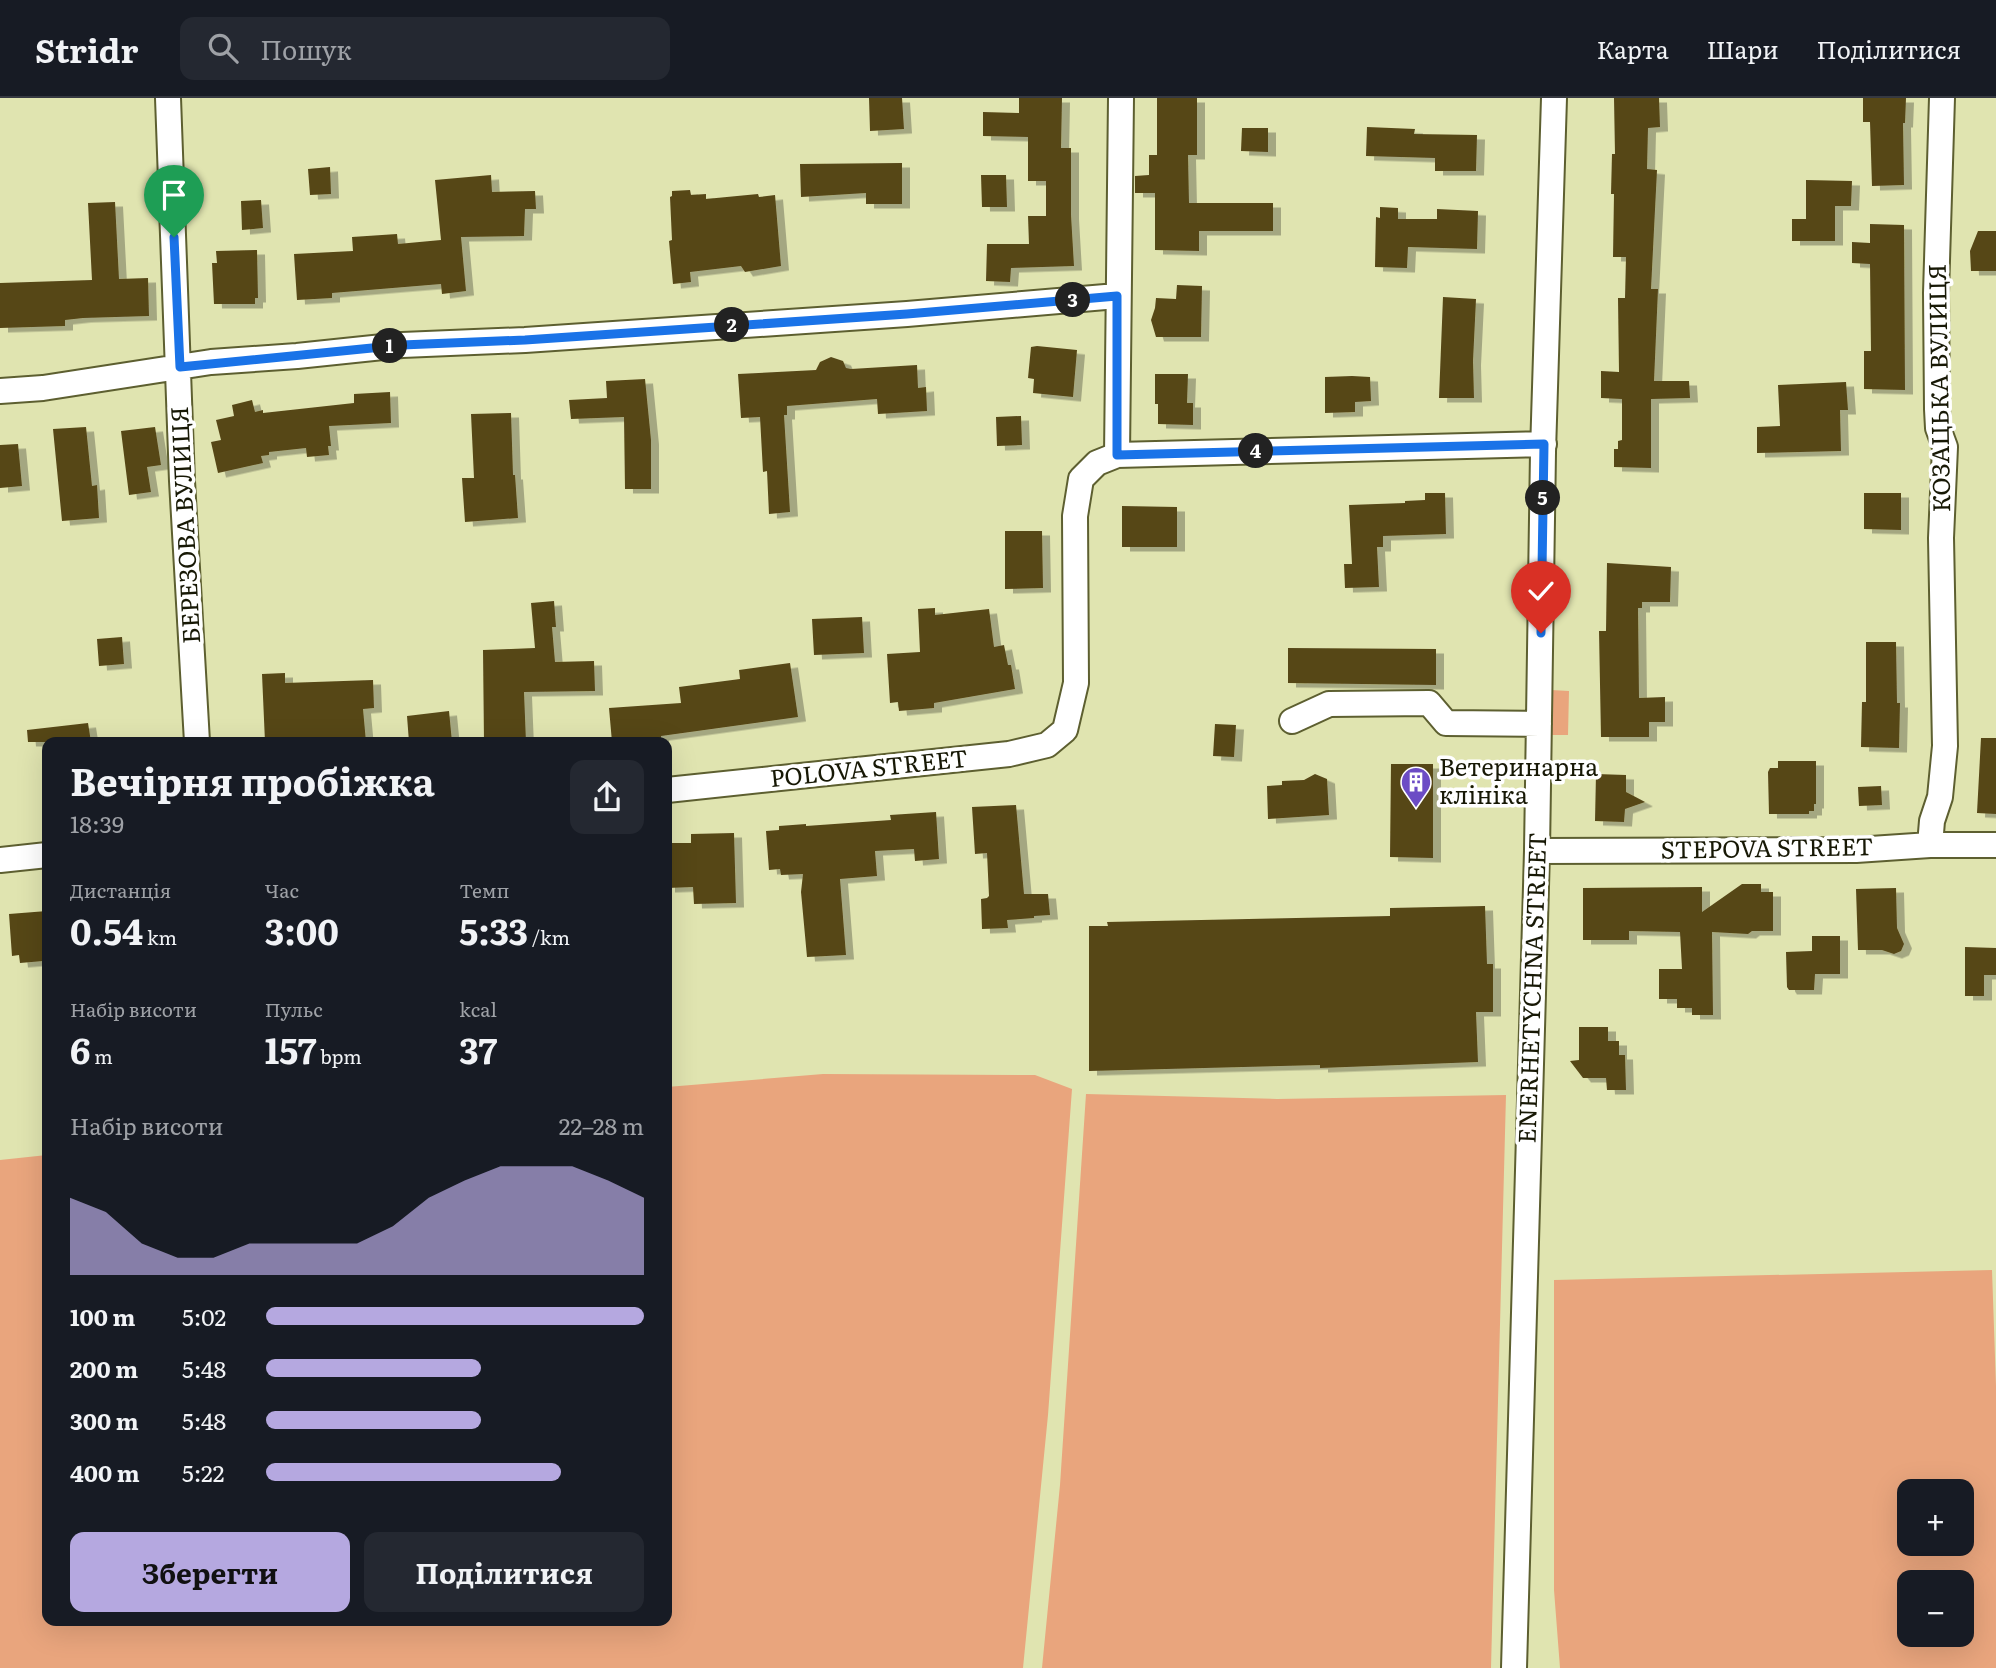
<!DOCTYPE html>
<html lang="uk">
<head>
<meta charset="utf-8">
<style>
	:root { --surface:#171b24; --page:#242831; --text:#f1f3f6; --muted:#9ea1a6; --line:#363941; --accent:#b5a8e0 }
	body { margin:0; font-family:Literata,serif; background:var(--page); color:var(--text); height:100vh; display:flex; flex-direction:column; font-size:26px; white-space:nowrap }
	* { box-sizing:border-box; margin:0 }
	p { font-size:23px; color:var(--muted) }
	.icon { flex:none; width:38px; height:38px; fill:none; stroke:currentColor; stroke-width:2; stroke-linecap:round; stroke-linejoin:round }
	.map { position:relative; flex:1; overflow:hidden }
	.details { position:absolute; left:42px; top:639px; width:630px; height:889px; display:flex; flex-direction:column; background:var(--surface); border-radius:14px; box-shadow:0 7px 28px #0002 }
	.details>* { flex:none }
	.fabs { position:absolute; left:1897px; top:1381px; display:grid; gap:14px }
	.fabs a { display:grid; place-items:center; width:77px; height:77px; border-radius:14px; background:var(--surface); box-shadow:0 7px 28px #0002; font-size:35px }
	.pin { position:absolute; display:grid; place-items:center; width:60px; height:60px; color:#fff; margin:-72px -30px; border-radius:50% 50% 50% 0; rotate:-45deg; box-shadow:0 0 7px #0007 }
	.pin .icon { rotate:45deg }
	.km { position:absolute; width:35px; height:35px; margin:-18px; border-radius:50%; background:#222; color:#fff; font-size:19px; line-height:35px; text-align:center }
	.round { display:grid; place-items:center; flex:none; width:74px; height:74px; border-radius:14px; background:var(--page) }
	.overview { display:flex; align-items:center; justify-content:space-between; height:119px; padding:0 28px }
	h1 { font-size:38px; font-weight:700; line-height:52px }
	.stats { display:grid; grid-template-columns:repeat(3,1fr); gap:10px; height:119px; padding:7px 28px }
	.stats div { display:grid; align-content:center }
	.stats b { font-size:35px; font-weight:700 }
	.stats small { font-size:19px; font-weight:400 }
	.stats p { font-size:19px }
	.chart { height:196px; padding:14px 28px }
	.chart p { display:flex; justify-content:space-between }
	.chart svg { width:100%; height:126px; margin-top:7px; fill:var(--accent); opacity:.7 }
	.primary-button { display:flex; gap:14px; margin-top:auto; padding:14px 28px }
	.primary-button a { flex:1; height:80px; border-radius:14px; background:var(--accent); color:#111; font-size:28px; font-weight:700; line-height:80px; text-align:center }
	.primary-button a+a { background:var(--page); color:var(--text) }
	ul { padding:0 28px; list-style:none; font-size:23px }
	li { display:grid; grid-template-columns:112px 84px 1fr; align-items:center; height:52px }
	li i { height:18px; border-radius:9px; background:var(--accent) }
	header { display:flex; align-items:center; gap:42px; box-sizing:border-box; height:98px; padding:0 35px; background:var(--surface); border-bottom:2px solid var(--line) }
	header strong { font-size:33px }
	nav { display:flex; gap:38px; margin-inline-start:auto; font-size:24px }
	.search { width:490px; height:63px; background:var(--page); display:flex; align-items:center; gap:18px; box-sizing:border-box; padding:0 24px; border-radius:14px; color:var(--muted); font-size:26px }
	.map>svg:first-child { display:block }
	.green { fill:#e9a57d; fill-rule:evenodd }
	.building { fill:#564617; filter:url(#shadow) }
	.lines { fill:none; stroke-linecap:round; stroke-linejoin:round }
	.minor-casing { stroke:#5d5f30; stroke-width:28 }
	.minor { stroke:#fff; stroke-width:24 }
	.route-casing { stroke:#fff; stroke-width:14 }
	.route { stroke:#1a73e8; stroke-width:9 }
	.labels { text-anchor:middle; stroke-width:7; stroke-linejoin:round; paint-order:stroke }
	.street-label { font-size:24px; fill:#171805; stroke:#fff }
	.poi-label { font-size:24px; fill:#171805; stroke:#fff; text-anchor:start }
</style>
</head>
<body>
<header>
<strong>Stridr</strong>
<div class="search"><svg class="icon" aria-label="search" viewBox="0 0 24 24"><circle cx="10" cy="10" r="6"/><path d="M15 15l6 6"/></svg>Пошук</div>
<nav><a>Карта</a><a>Шари</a><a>Поділитися</a></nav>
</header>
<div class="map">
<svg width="1996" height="1570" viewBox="0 0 1996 1570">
	<defs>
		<filter id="shadow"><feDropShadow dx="8" dy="4.5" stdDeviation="0" flood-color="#0004"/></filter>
	</defs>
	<rect width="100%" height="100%" fill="#e0e4b0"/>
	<path class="green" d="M1551 592 1569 593 1568 637H1550Z
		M823 976 1035 977 1072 991 1048 1317 1023 1570H0V1062L47 1057V1522H667V989Z
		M1086 996 1277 1001 1506 997 1491 1570H1042L1060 1387Z
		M1992 1172 1996 1288V1570H1560L1554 1492V1182ZM1909 1393H1962V1446H1909ZM1909 1484H1962V1536H1909Z"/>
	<path class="building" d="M869 0H902L904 31 870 33Z
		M1019 0H1062L1061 50H1071V117L1074 168 1011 170 1010 184 986 183 987 146H1029L1028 118H1046V83H1028V39L983 38V14L1019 15Z
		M1157 0H1197V57H1188L1189 105H1273V133H1199V153L1155 152V95H1135V78L1149 77V57H1157Z
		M1614 0H1659L1660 29 1648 30 1647 71 1657 72 1651 191H1658L1654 283H1689L1690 300 1651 301V370L1614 369V351H1618V343L1622 342V301L1601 300V273L1619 274 1618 200H1625L1626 159H1613L1614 96H1611L1612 56H1615Z
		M1863 0H1906L1905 25H1903L1904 87 1872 88 1870 24H1863Z
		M1367 29 1415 31 1414 36 1477 37 1476 73H1435V60L1366 58Z
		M1242 30H1268V54L1241 53Z
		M902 65V106H866V95L801 99 800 66Z
		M330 69 331 96 310 97 308 71Z
		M491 77 492 94 535 93 536 111H525L524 138 461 139 466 193 442 196 441 186 332 195V200L297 202 294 156 353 153 352 139 397 136 398 146 441 142 435 82Z
		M981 77H1006L1007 109H982Z
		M1806 82 1852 83 1851 108H1835V143H1792V121H1806Z
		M690 92 691 97 706 96V101L758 96 759 99 775 97 781 168 745 174 741 168 690 174 691 184 673 186 669 143 672 142 670 99 672 98V93Z
		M261 102 263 130 242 132 241 103Z
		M115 104 119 181 148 180 149 218 83 220 65 222V228L0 230V185L92 182 88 105Z
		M1380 109 1398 110V121H1437V111L1478 113 1477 151 1408 149 1407 170 1375 169 1376 119 1380 120Z
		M1870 126 1904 127 1905 292 1864 291V253H1871L1870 166 1852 165V144L1870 145Z
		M1978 133H1996V173H1971L1970 153Z
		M257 152 258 200H255V206H214L212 165H217L216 153Z
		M1177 187 1202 188 1201 239H1156L1151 222 1155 210 1156 200 1176 201Z
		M1443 199 1476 201 1473 263 1474 300H1439Z
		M1037 248 1077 252 1073 299 1033 295 1034 281 1028 280 1031 249Z
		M831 259 843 263 846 270 851 271 917 267 918 290 926 289 927 313 878 316 877 301 787 308V317H784L790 414 769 416 767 373 763 374 760 319 741 320 738 276 816 272 820 264Z
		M1155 276H1188L1187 305H1193V327L1158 326V306H1155Z
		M1352 278 1370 279 1371 303 1355 304V314L1325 315V279Z
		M645 281 651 342V391H625L624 319 571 321 569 302 607 300 606 283Z
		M1846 284 1848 312H1840L1841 353 1757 355V329L1780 328 1778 287Z
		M390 294 391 325 329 328 331 348H328L329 357 307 359 306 350 269 354V357L261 358 263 365 218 375 211 344 221 342 216 322 234 318 232 307 252 302 255 314 263 312V315L354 305V296Z
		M511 315 513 377H515L518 420 465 424 462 380H474L471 316Z
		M1021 318 1022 347 997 348 996 319Z
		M86 329 92 388 97 387 99 420 62 423 53 331Z
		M155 329 161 367 147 369 151 394 129 397 121 333Z
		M18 346 22 388 0 390V347Z
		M1425 395H1445L1446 436 1383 438V449H1377L1379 489 1345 490 1344 466H1352L1349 407 1405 405V403L1425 402Z
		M1864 395H1901V432L1864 431Z
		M1122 408 1177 409V449H1122Z
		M1005 433H1042L1043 490 1005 491Z
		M1607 465 1671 469 1670 504H1642V510H1638L1639 600 1665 599V624H1649V639H1601L1599 533H1606Z
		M554 503 556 529H552L555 564 594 563 595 593 524 594 526 644H484L483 552 535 550 531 505Z
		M935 510V517L989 511 994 549 1004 547 1008 567H1011L1015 591 934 605V610L899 613 898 604 890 605 887 556 920 554 918 511Z
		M862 519 864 555 814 557 812 521Z
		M122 539 124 566 99 568 97 541Z
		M1866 544H1896L1897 605H1900L1899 650 1861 649 1862 604H1866Z
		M1288 550 1436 551V587L1288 585Z
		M790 565 798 619 661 638V644H612L609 610 681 605 679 589 740 581 739 572Z
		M285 575V585L373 582 374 610 363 611 366 644H265L262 576Z
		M449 613 452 644H409L407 618Z
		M88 625 91 644H28L27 632Z
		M1215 626 1236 627 1234 659 1213 658Z
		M1981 640H1996V716L1977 715Z
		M1778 663H1816V706H1814V713H1809V716H1769L1768 674 1770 670H1778Z
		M1391 666H1433V760L1390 759Z
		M1315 676 1327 681 1329 717 1268 721 1267 688 1282 687V683L1304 682Z
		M1596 676 1626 677V694L1645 704 1625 711 1624 724 1595 723Z
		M1881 688 1882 707 1859 708 1858 689Z
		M1016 707 1024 796H1048L1050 817 1034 818V820L1007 822 1008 830 982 831 981 801 987 800 989 798 987 755 975 756 972 709Z
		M936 714 939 761 915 763 914 751 875 753 877 778 840 781 846 857 807 859 801 794 803 776 781 777 780 771 769 772 766 733 779 732V728L806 726V728L891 722 890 717Z
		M734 735 736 805 694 806 693 789 667 790V745H691V736Z
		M1742 786H1761V794H1773V833H1752L1748 836 1712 834 1713 917H1692V910H1677V901H1659V871H1682L1680 834 1629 833V842H1583V790L1702 789V814Z
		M1896 790 1897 830 1904 846 1901 853 1894 856 1882 852H1858L1856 791Z
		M1485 808 1487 866H1493V914H1476L1478 964 1320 970V967L1089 973V828H1108L1107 824 1390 818V810Z
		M47 813V855H43V863L20 865 19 857 12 858 9 816Z
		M1812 838H1840V876H1815L1814 892H1789L1787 889 1786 854 1812 853Z
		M1965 849 1996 850V877H1984V898H1965Z
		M1579 929H1608V943H1619V957H1625L1626 992H1607L1606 980H1583L1570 963 1579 962Z"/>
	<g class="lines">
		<g class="minor-casing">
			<path id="minor" d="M168 0 182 383 197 644
				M1121 0 1117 357 1544 346
				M0 293 43 290 211 264 297 258 402 247 525 242 907 216 1117 198
				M1292 623 1329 606 1429 605 1446 625 1539 626
				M667 692 1009 656 1047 647 1065 632 1076 585 1075 418 1081 381 1097 365 1117 357
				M1930 747 1932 723 1940 699 1945 648 1941 440 1945 349 1938 330 1937 311 1936 195 1942 0
				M1537 753 1856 752 1930 747H1996
				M0 762 47 757
				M1514 1570 1537 753 1543 354 1554 0"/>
		</g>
		<use href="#minor" class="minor"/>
	</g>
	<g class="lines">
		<g class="route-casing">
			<path id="route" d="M174 139 180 269 402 247 525 242 907 216 1117 198V357L1544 346 1541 535"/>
		</g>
		<use href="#route" class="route"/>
	</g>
	<defs>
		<g id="building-pin" transform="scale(1.575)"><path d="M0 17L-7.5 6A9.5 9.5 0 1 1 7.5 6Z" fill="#6c4cc5" stroke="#fff"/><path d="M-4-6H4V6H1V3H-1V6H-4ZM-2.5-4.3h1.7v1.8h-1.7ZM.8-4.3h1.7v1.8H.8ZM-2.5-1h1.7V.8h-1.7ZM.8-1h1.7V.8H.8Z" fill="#fff"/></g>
	</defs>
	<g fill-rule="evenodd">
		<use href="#building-pin" x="1416" y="684"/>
	</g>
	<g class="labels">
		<g class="street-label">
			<text transform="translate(1940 290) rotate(-91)" y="8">КОЗАЦЬКА ВУЛИЦЯ</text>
			<text transform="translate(186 427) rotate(-93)" y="8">БЕРЕЗОВА ВУЛИЦЯ</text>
			<text transform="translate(869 671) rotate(-6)" y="8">POLOVA STREET</text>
			<text transform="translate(1767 751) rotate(-1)" y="8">STEPOVA STREET</text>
			<text transform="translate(1533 890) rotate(-88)" y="8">ENERHETYCHNA STREET</text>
		</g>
		<g class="poi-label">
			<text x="1439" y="678">Ветеринарна<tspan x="1439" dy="28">клініка</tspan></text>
		</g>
	</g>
</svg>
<div class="fabs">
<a>+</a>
<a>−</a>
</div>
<div class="pin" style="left:174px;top:139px;background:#1e9e55"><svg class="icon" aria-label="arrive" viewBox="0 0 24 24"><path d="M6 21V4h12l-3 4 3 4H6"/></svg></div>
<div class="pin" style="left:1541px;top:535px;background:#d93025"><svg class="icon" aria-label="check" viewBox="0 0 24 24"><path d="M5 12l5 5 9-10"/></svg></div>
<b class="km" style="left:390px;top:248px">1</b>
<b class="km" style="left:732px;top:227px">2</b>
<b class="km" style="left:1073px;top:202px">3</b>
<b class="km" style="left:1256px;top:353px">4</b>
<b class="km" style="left:1543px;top:400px">5</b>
<section class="details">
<div class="overview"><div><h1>Вечірня пробіжка</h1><p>18:39</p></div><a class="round"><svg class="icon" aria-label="share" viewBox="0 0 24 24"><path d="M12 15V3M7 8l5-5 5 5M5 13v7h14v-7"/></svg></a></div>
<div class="stats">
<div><p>Дистанція</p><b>0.54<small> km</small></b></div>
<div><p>Час</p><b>3:00</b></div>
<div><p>Темп</p><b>5:33<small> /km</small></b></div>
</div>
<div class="stats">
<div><p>Набір висоти</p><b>6<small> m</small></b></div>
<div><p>Пульс</p><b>157<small> bpm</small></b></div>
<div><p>kcal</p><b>37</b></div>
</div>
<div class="chart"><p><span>Набір висоти</span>22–28 m</p>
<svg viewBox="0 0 160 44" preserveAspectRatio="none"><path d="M0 44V17L10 22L20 33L30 38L40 38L50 33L60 33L70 33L80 33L90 27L100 17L110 11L120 6L130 6L140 6L150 11L160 17V44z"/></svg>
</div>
<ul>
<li><b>100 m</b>5:02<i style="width:100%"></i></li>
<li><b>200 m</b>5:48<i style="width:57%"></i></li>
<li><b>300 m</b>5:48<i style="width:57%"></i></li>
<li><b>400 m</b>5:22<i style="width:78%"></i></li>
</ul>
<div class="primary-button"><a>Зберегти</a><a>Поділитися</a></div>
</section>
</div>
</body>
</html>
